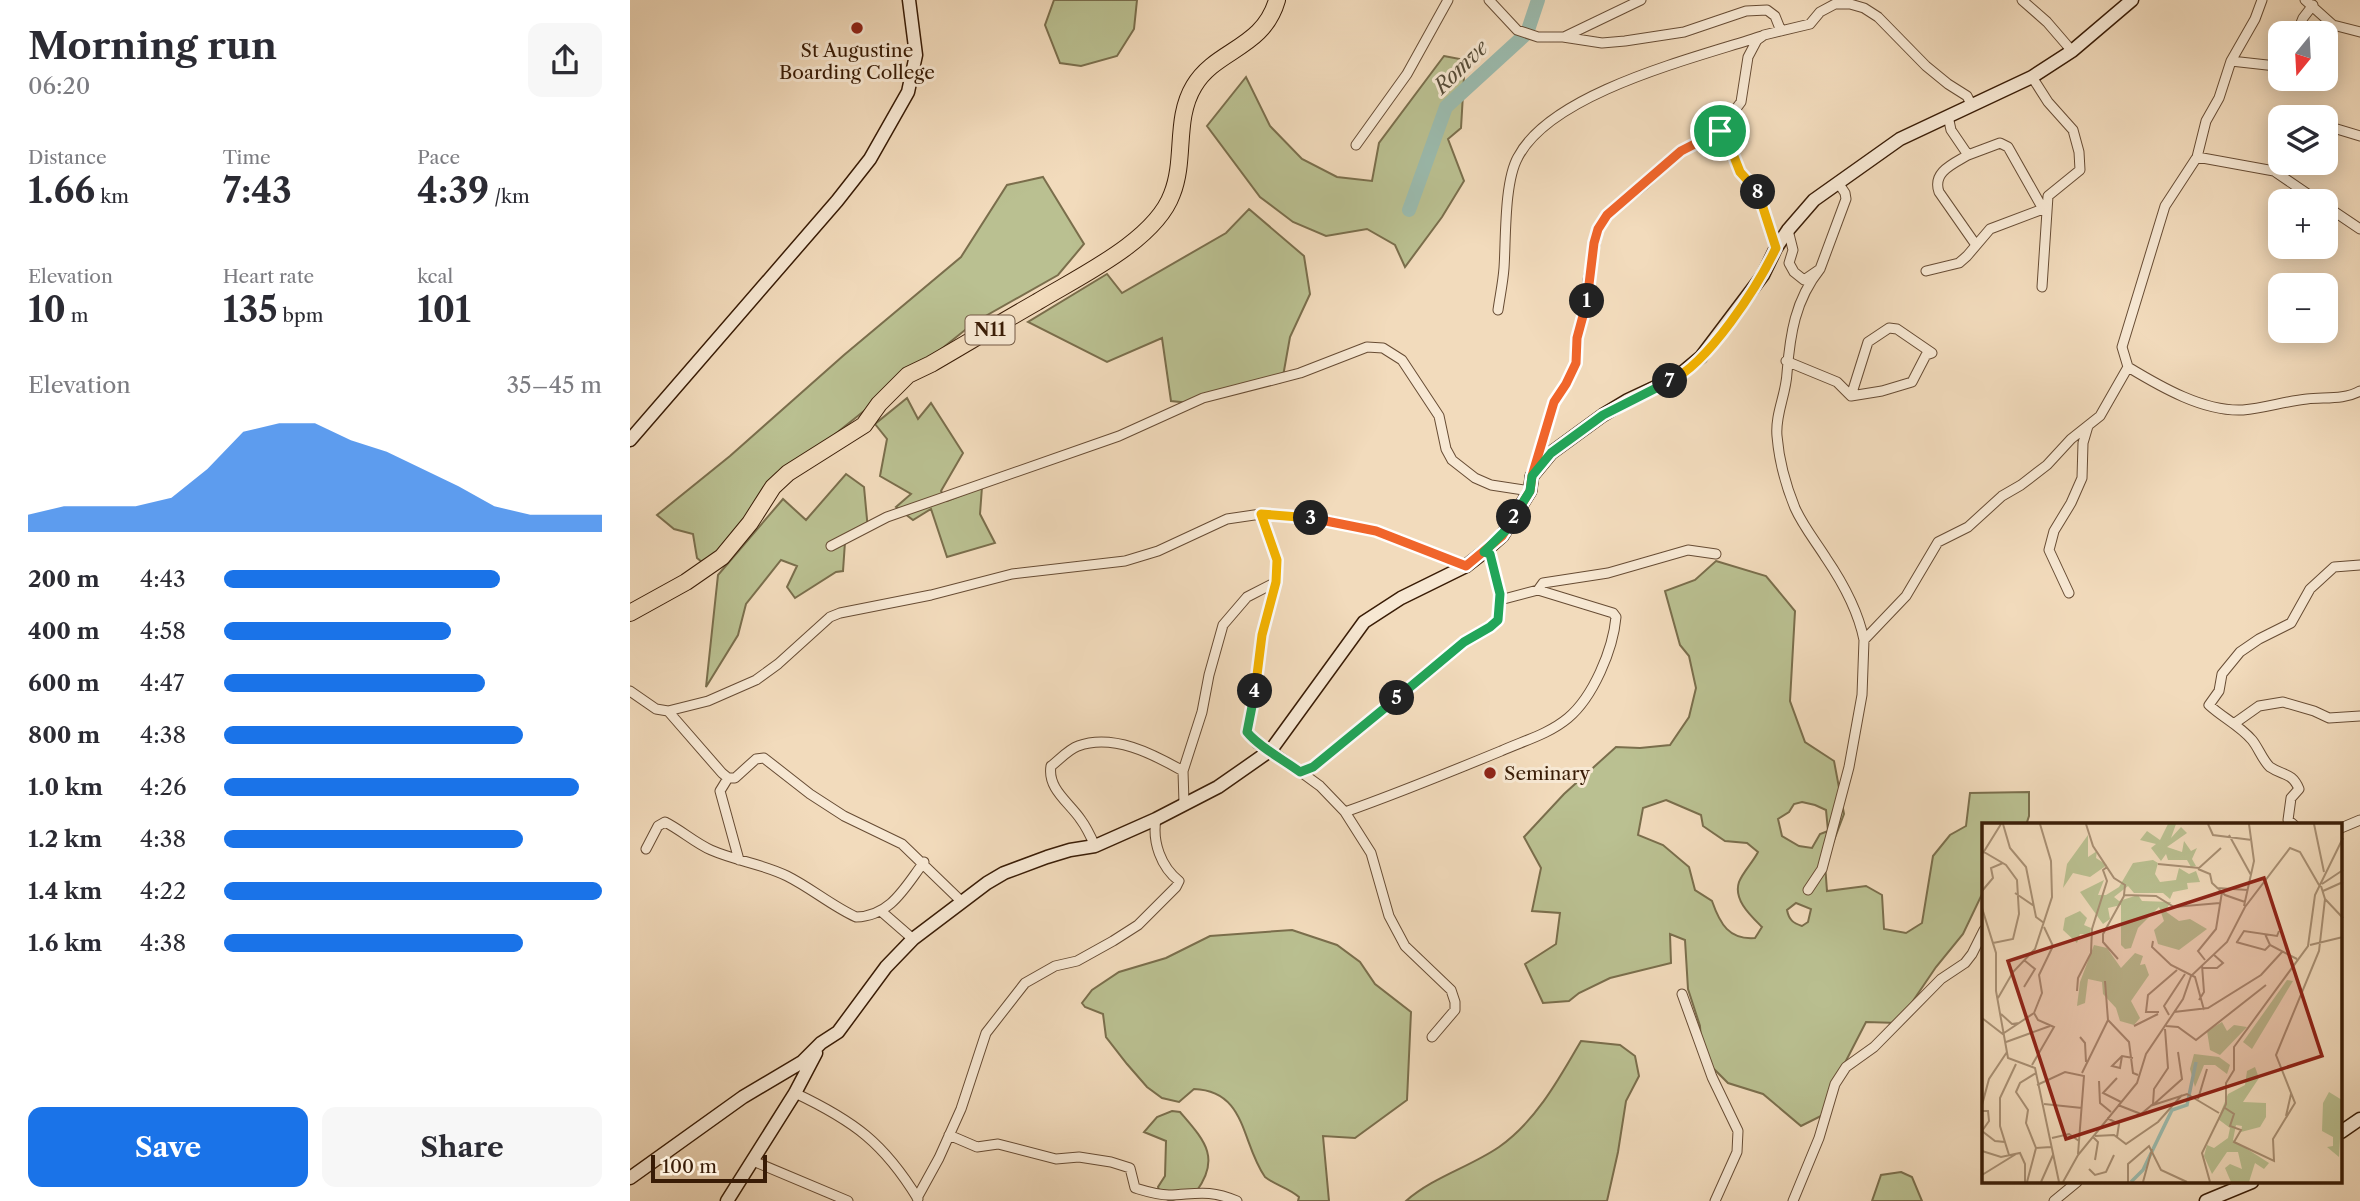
<!DOCTYPE html>
<html lang="en">
<head>
<meta charset="utf-8">
<style>
	:root { --surface:#fff; --page:#f7f7f7; --text:#2b2b33; --muted:#7c7c81; --accent:#1a73e8 }
	body { margin:0; font-family:"Libre Caslon Text",serif; background:var(--page); color:var(--text); height:100vh; display:flex; flex-direction:column; font-size:26px; white-space:nowrap }
	* { box-sizing:border-box; margin:0 }
	p { font-size:23px; color:var(--muted) }
	.icon { flex:none; width:38px; height:38px; fill:none; stroke:currentColor; stroke-width:2; stroke-linecap:round; stroke-linejoin:round }
	.map { position:relative; flex:1; overflow:hidden }
	.details { display:flex; flex-direction:column; background:var(--surface); width:630px }
	.details>* { flex:none }
	.needle { width:46px; rotate:198deg }
	.buttons { position:absolute; left:1638px; top:21px; display:grid; gap:14px }
	.buttons a { display:grid; place-items:center; width:70px; height:70px; border-radius:14px; background:var(--surface); box-shadow:0 4px 18px #0003; font-size:35px }
	.scale { position:absolute; left:21px; bottom:18px; width:116px; box-sizing:border-box; padding-left:7px; border:4px solid #391c06; border-top:0; font-size:19px; line-height:24px; white-space:nowrap; color:#391c06; -webkit-text-stroke:5px #f7e8d3; paint-order:stroke }
	.pin { position:absolute; display:grid; place-items:center; width:60px; height:60px; color:#fff; margin:-30px; border:4px solid #fff; border-radius:50%; box-shadow:0 2px 7px #0007 }
	.km { position:absolute; width:35px; height:35px; margin:-18px; border-radius:50%; background:#222; color:#fff; font-size:19px; line-height:35px; text-align:center }
	.round { display:grid; place-items:center; flex:none; width:74px; height:74px; border-radius:14px; background:var(--page) }
	.overview { display:flex; align-items:center; justify-content:space-between; height:119px; padding:0 28px }
	h1 { font-size:38px; font-weight:700; line-height:52px }
	.figures { display:grid; grid-template-columns:repeat(3,1fr); gap:10px; height:119px; padding:7px 28px }
	.figures div { display:grid; align-content:center }
	.figures b { font-size:35px; font-weight:700 }
	.figures small { font-size:19px; font-weight:400 }
	.figures p { font-size:19px }
	.chart { height:196px; padding:14px 28px }
	.chart p { display:flex; justify-content:space-between }
	.chart svg { width:100%; height:126px; margin-top:7px; fill:var(--accent); opacity:.7 }
	.action { display:flex; gap:14px; margin-top:auto; padding:14px 28px }
	.action a { flex:1; height:80px; border-radius:14px; background:var(--accent); color:#fff; font-size:28px; font-weight:700; line-height:80px; text-align:center }
	.action a+a { background:var(--page); color:var(--text) }
	ul { padding:0 28px; list-style:none; font-size:23px }
	li { display:grid; grid-template-columns:112px 84px 1fr; align-items:center; height:52px }
	li i { height:18px; border-radius:9px; background:var(--accent) }
	main { display:flex; flex:1; min-height:0 }
	.map>svg:first-child { display:block }
	.green { fill:#bac091; stroke:#7a6e4c; stroke-width:2; fill-rule:evenodd }
	.lines { fill:none; stroke-linecap:round; stroke-linejoin:round }
	.river { stroke:#9bbbae; stroke-width:14 }
	.street-casing { stroke:#674c34; stroke-width:11 }
	.secondary-casing { stroke:#391c06; stroke-width:15 }
	.highway-casing { stroke:#391c06; stroke-width:18 }
	.street { stroke:#f7e8d3; stroke-width:9 }
	.secondary { stroke:#f7e8d3; stroke-width:12 }
	.highway { stroke:#f2dbbc; stroke-width:16 }
	.split-1-casing { stroke:#fff; stroke-width:14 }
	.split-2-casing { stroke:#fff; stroke-width:14 }
	.split-3-casing { stroke:#fff; stroke-width:14 }
	.split-4-casing { stroke:#fff; stroke-width:14 }
	.split-5-casing { stroke:#fff; stroke-width:14 }
	.split-6-casing { stroke:#fff; stroke-width:14 }
	.split-7-casing { stroke:#fff; stroke-width:14 }
	.split-8-casing { stroke:#fff; stroke-width:14 }
	.split-9-casing { stroke:#fff; stroke-width:14 }
	.split-1 { stroke:#f0652b; stroke-width:9 }
	.split-2 { stroke:#f0652b; stroke-width:9 }
	.split-3 { stroke:#f0652b; stroke-width:9 }
	.split-4 { stroke:#f5b400; stroke-width:9 }
	.split-5 { stroke:#22a559; stroke-width:9 }
	.split-6 { stroke:#22a559; stroke-width:9 }
	.split-7 { stroke:#22a559; stroke-width:9 }
	.split-8 { stroke:#f5b400; stroke-width:9 }
	.split-9 { stroke:#f5b400; stroke-width:9 }
	.poi-dot { fill:#8f2418; stroke:#f7e8d3; stroke-width:2.5 }
	.labels { text-anchor:middle; stroke-width:6; stroke-linejoin:round; paint-order:stroke }
	.shield { fill:#f7e8d3; stroke:#725944; stroke-width:2 }
	.shield-label { font-size:18px; font-weight:bold; fill:#391c06 }
	.poi-label { font-size:19px; fill:#391c06; stroke:#f7e8d3 }
	.water-label { font-size:21px; font-style:italic; fill:#564c38; stroke:#f7e8d3 }
	.inset-river { fill:none; stroke:#9bbbae; stroke-width:3.5 }
	.inset-road { fill:none; stroke:#a88f73; stroke-width:2 }
	.view { fill:#8f2418; fill-opacity:0.15; stroke:#8f2418; stroke-width:3.5 }
	.inset-edge { fill:none; stroke:#391c06; stroke-width:3.5 }
</style>
</head>
<body>
<main>
<section class="details">
<div class="overview"><div><h1>Morning run</h1><p>06:20</p></div><a class="round"><svg class="icon" aria-label="share" viewBox="0 0 24 24"><path d="M12 15V3M7 8l5-5 5 5M5 13v7h14v-7"/></svg></a></div>
<div class="figures">
<div><p>Distance</p><b>1.66<small> km</small></b></div>
<div><p>Time</p><b>7:43</b></div>
<div><p>Pace</p><b>4:39<small> /km</small></b></div>
</div>
<div class="figures">
<div><p>Elevation</p><b>10<small> m</small></b></div>
<div><p>Heart rate</p><b>135<small> bpm</small></b></div>
<div><p>kcal</p><b>101</b></div>
</div>
<div class="chart"><p><span>Elevation</span>35–45 m</p>
<svg viewBox="0 0 160 44" preserveAspectRatio="none"><path d="M0 44V38L10 35L20 35L30 35L40 32L50 22L60 9L70 6L80 6L90 12L100 16L110 22L120 28L130 35L140 38L150 38L160 38V44z"/></svg>
</div>
<ul>
<li><b>200 m</b>4:43<i style="width:73%"></i></li>
<li><b>400 m</b>4:58<i style="width:60%"></i></li>
<li><b>600 m</b>4:47<i style="width:69%"></i></li>
<li><b>800 m</b>4:38<i style="width:79%"></i></li>
<li><b>1.0 km</b>4:26<i style="width:94%"></i></li>
<li><b>1.2 km</b>4:38<i style="width:79%"></i></li>
<li><b>1.4 km</b>4:22<i style="width:100%"></i></li>
<li><b>1.6 km</b>4:38<i style="width:79%"></i></li>
</ul>
<div class="action"><a>Save</a><a>Share</a></div>
</section>
<div class="map">
<svg width="1730" height="1201" viewBox="0 0 1730 1201">
	<rect width="100%" height="100%" fill="#f2dbbc"/>
	<filter id="stains"><feTurbulence type="fractalNoise" baseFrequency=".00286" numOctaves="4"/><feColorMatrix values="0 0 0 0 .2 0 0 0 0 .09 0 0 0 0 .02 0 0 0 .5 -.17"/></filter>
	<radialGradient id="worn" r=".72"><stop offset=".6" stop-color="#630" stop-opacity="0"/><stop offset="1" stop-color="#630" stop-opacity=".3"/></radialGradient>
	<path class="green" d="M424 0H507L504 29 487 56 451 66 430 63 415 25Z
		M814 56 835 60 831 128 818 139 834 181 812 217 775 267 765 245 737 229 696 236 663 222 630 197 577 126 616 77 640 126 672 159 707 177 742 181 749 143Z
		M413 177 454 244 428 275 345 322 138 488 78 567 67 558 63 534 44 529 27 515 100 456 214 355 331 257 377 185Z
		M619 209 674 256 680 294 660 337 652 382 560 403 541 401 532 338 477 362 398 322 477 274 492 293 596 233Z
		M277 398 288 419 301 403 333 453 311 491 317 501 352 487 350 514 365 543 317 557 301 509 283 520 266 507 281 494 250 476 257 439 245 424Z
		M216 474 234 487 238 530 215 542 213 571 206 572 165 598 157 587 167 566 151 560 116 604 108 635 76 687 88 575 153 499 176 520Z
		M1086 561 1136 576 1165 611 1160 701 1175 742 1204 761 1214 814 1195 864 1197 891 1236 886 1252 895 1254 929 1276 933 1292 923 1303 856 1320 835 1336 826 1340 793 1399 792V816L1396 825H1354V890L1333 934 1306 967 1268 1023 1236 1022 1203 1086 1193 1115 1171 1126 1133 1094 1098 1083 1072 1057 1070 1026 1058 989 1055 940 1040 934 1041 963 980 978 949 993 939 1001 913 1003 895 964 926 944 930 913 902 911 911 868 894 837 934 794 986 747 1010 748 1040 745 1059 717 1066 688 1059 656 1050 645 1035 591 1065 580ZM1036 800 1071 815 1073 826 1095 841 1117 843 1128 852C1123 862 1113 872 1109 882 1103 900 1121 916 1132 927L1125 938C1099 940 1090 924 1082 901L1065 890 1059 867 1033 845 1008 835 1013 808ZM1172 802 1185 805 1196 810 1198 831 1190 834 1182 848 1169 846 1152 836 1148 819 1159 812 1164 804ZM1166 903 1181 909 1178 922 1172 926C1163 923 1159 920 1157 910Z
		M662 930 707 945 730 962 745 984 781 1012 777 1100 725 1138 693 1136 699 1201H668L669 1197C659 1188 645 1185 635 1177 611 1143 617 1091 564 1089L549 1102 532 1098 517 1087 497 1064 476 1037 473 1014 455 1007 452 1003 462 990 489 972 536 958 580 936Z
		M951 1041 990 1045 1005 1056 1009 1076 996 1101 988 1152 977 1201H776C803 1177 840 1167 869 1147 906 1121 929 1079 951 1041Z
		M542 1111 550 1112C573 1139 592 1157 566 1192L540 1201 531 1196 528 1187 535 1176 536 1141 514 1132 527 1117Z
		M1271 1172 1282 1177 1292 1201H1242L1251 1175Z"/>
	<g class="lines">
		<path class="river" d="M779 210 816 107 897 33 908 0"/>
		<g class="street-casing">
			<path id="street" d="M859 0 887 30 908 37H933L972 43 995 41 1054 32 1116 11 1137 10 1145 16 1151 31
				M1392 0 1417 22 1442 51
				M1632 0 1625 19 1601 61 1589 98 1576 121 1567 157 1535 206 1492 347 1498 367C1531 387 1574 412 1613 410 1635 408 1656 401 1677 399 1695 397 1714 400 1730 391
				M1675 0 1703 25 1730 32
				M1667 33 1673 18 1683 5
				M934 37 1011 0
				M1601 61 1646 66 1650 69
				M1402 77 1418 102 1443 130 1449 152 1450 170 1418 196 1412 287
				M1697 126 1730 136
				M1090 130 1103 154 1110 172 1127 189 1146 248
				M726 145 777 74 818 0
				M1338 155C1323 164 1302 172 1309 192L1346 245
				M1567 157 1644 171 1688 201
				M1696 206 1730 229
				M1158 230 1163 250 1159 263 1164 272 1174 280 1190 269C1165 300 1160 335 1157 373 1156 395 1145 414 1147 436 1149 460 1156 486 1165 508 1173 526 1186 542 1196 558 1213 583 1228 610 1234 640L1276 596 1308 542 1338 527 1372 496 1391 485 1417 465 1441 439 1470 416 1498 367
				M1190 269 1216 199 1215 193 1209 184
				M1296 271 1329 263 1337 256 1360 229 1413 209 1378 147 1370 143 1338 155 1321 130 1318 116
				M868 310C870 296 873 282 874 268 876 239 874 182 888 157 922 92 1065 58 1132 36
				M1259 328 1267 329 1302 353 1296 355 1282 382 1252 391 1221 396 1238 342Z
				M1156 361 1207 382 1221 396
				M904 471 924 402 936 384 946 363 947 338 957 306 958 280 968 229 977 215 1014 185 1051 151 1090 130 1111 102 1118 57 1127 40 1134 35 1180 24 1190 12 1205 4H1220L1234 8 1248 17 1296 66 1318 84 1337 96 1341 104
				M631 514 647 560 646 582 632 635 624 698 617 732 627 744 638 748 690 786 715 812 741 853 759 916 775 946 821 990 825 1002V1010L802 1037
				M201 546 257 517 489 436 573 398 670 373 737 347 753 348 772 360 809 416 816 449 822 460 845 478 861 485 900 491
				M1439 593 1419 550 1424 531 1441 503 1452 478 1453 443 1458 426
				M870 600 908 590 913 583 978 573 1058 550 1086 554
				M0 691 26 709 38 711 78 701 126 680 148 664 200 617 210 613 301 595 382 574 495 561 528 551 597 519 631 514 701 521 746 531 836 566
				M38 711 92 773 98 778
				M1605 723 1629 706 1653 702 1684 711 1699 718 1730 716
				M670 772 683 767 834 642 861 627 868 620 870 594 860 554 854 552
				M554 803 553 771 572 712 579 675 593 625 617 597 646 582
				M715 812C766 794 820 772 871 751 893 741 919 734 938 718 963 697 983 650 986 617L983 613 908 590
				M1664 825 1658 820 1661 798 1669 789C1662 772 1653 776 1640 767 1633 761 1628 747 1622 740 1609 725 1593 718 1579 705L1589 691 1592 674 1610 652 1629 639 1661 623 1680 589 1704 567 1730 565
				M1711 828 1730 820
				M465 846C461 837 457 828 451 820 440 803 417 789 421 766 429 760 439 749 448 746 483 733 523 754 553 771
				M16 849 28 826 35 822C51 830 65 843 81 850 106 861 133 864 157 876 181 888 202 906 226 917 261 916 275 887 294 862
				M109 860 90 791 98 778H105L126 759 134 758 180 794 214 816 272 844 331 901
				M1178 890 1192 869 1219 767 1232 695 1234 640
				M252 912 283 939
				M1052 994 1082 1077 1108 1131 1107 1152 1085 1201
				M165 1093C224 1121 254 1143 288 1199
				M319 1135 347 1147 368 1144 426 1159 449 1157 481 1162 500 1168 505 1188C515 1191 527 1195 539 1195 567 1194 578 1189 607 1201
				M123 1161 218 1201
				M287 1198 309 1158 331 1109 356 1033 395 983 425 966 447 961 483 941 508 925 546 887 549 881C531 867 522 842 526 819
				M1163 1201 1189 1138 1205 1084 1216 1067 1244 1047 1311 979 1335 963 1342 954 1354 930
				M1424 1201 1447 1182"/>
		</g>
		<g class="secondary-casing">
			<path id="secondary" d="M0 440 207 201 240 159 278 92 286 55 279 0
				M1711 1132 1730 1119
				M0 1178 113 1097 172 1062 191 1043 208 1032 256 967 283 939 357 883 374 873 417 857 440 850 465 846 526 819 588 787 641 750 734 622 771 598 836 566 854 552 872 536 900 491 902 476 921 453 973 415 998 400 1047 377 1071 357 1133 275 1146 248 1158 230 1184 200 1270 139 1402 77 1442 51 1502 0
				M97 1201 165 1093 186 1053
				M1576 1201 1622 1182"/>
		</g>
		<g class="highway-casing">
			<path id="highway" d="M0 613 56 582 92 557 120 523 143 487 158 473 234 425 249 404 278 375 301 364C337 343 372 322 407 302 448 277 525 241 542 194 556 159 544 119 564 86 586 49 633 49 647 0"/>
		</g>
		<use href="#street" class="street"/>
		<use href="#secondary" class="secondary"/>
		<use href="#highway" class="highway"/>
	</g>
	<g class="lines">
		<g class="split-1-casing">
			<path id="split-1" d="M957 301 964 243 968 229 977 215 1051 151 1090 131"/>
		</g>
		<g class="split-2-casing">
			<path id="split-2" d="M884 517 900 491 902 476 924 402 936 384 946 363 947 338 957 301"/>
		</g>
		<g class="split-3-casing">
			<path id="split-3" d="M681 518 746 531 836 566 872 536 884 517"/>
		</g>
		<g class="split-4-casing">
			<path id="split-4" d="M625 691 632 635 646 582 647 560 631 514 681 518"/>
		</g>
		<g class="split-5-casing">
			<path id="split-5" d="M625 691 617 732C629 747 654 760 670 772L683 767 767 698"/>
		</g>
		<g class="split-6-casing">
			<path id="split-6" d="M767 698 834 642 860 627 868 620 870 594 860 554 854 552 875 531"/>
		</g>
		<g class="split-7-casing">
			<path id="split-7" d="M875 531 900 491 902 476 921 453 973 415 1040 381"/>
		</g>
		<g class="split-8-casing">
			<path id="split-8" d="M1040 381C1078 364 1128 286 1146 248L1128 192"/>
		</g>
		<g class="split-9-casing">
			<path id="split-9" d="M1090 131 1103 154 1110 172 1128 192"/>
		</g>
		<use href="#split-1" class="split-1"/>
		<use href="#split-2" class="split-2"/>
		<use href="#split-3" class="split-3"/>
		<use href="#split-4" class="split-4"/>
		<use href="#split-5" class="split-5"/>
		<use href="#split-6" class="split-6"/>
		<use href="#split-7" class="split-7"/>
		<use href="#split-8" class="split-8"/>
		<use href="#split-9" class="split-9"/>
	</g>
	<g class="poi-dot">
		<circle cx="227" cy="28" r="7"/>
		<circle cx="860" cy="773" r="7"/>
	</g>
	<g class="labels">
		<rect class="shield" x="335.5" y="315.5" width="49" height="29" rx="5"/>
		<g class="shield-label">
			<text x="360" y="336">N11</text>
		</g>
		<g class="poi-label">
			<text x="227" y="57">St Augustine<tspan x="227" dy="22">Boarding College</tspan></text>
			<text x="874" y="780" text-anchor="start">Seminary</text>
		</g>
		<g class="water-label">
			<text transform="translate(831 67) rotate(-44)" y="7">Romve</text>
		</g>
	</g>
	<g transform="translate(1352 823)">
		<rect width="360" height="360" fill="#f2dbbc"/>
		<path d="M186 1H194L189 15 199 4 205 10 185 24 200 29 202 18 209 28 215 25 210 36 214 43 209 44 205 37H186L184 31 179 38 169 25 174 21 158 17 165 8 178 17ZM106 12V34L115 28 114 35 125 42 108 54 91 50 81 65 85 41ZM171 37 176 40 173 51 178 59 194 57 197 45 207 51 214 48 218 59 205 60 206 66 191 69 188 76 181 70H152L146 63 132 74 137 78 156 72 160 78 189 79 183 88 197 98 208 96 225 106 197 127 176 121 172 107 182 98 177 84 156 105 149 125 143 126 139 122V82L126 85 128 96 121 101 98 69 122 57 116 72H124L137 64 151 40ZM98 88 105 95 102 102 109 105 108 112 98 111 95 120 81 107 83 95ZM112 122 125 125 139 145 153 130 161 133 158 142 163 141 167 152 149 178 158 195 152 202 138 198 134 185 121 171 120 159 106 156 103 180 95 183 98 159ZM305 157 311 158 270 226 261 219ZM240 199 245 208 252 202 265 204 238 232 228 227 225 208ZM212 231 237 234 248 242 245 251 233 242H222L213 264 208 246ZM273 244 277 255 261 279 284 280V294L278 304 259 309 260 303 254 302 251 317 287 340 282 346 273 340 267 359H249L243 345 248 341 260 346 256 329H245L230 351 222 333 225 322 232 325 246 315 248 305 236 296 246 271 263 262 265 248ZM347 269 360 277 357 334 345 324 351 323V314L340 308 341 280Z" fill="#bac091"/>
		<path class="inset-river" d="M149 359 161 347 190 287 205 282 214 239"/>
		<path class="inset-road" d="M21 1 28 25 44 44 54 94 62 100M104 1 111 23 132 55 143 62 142 72 174 73 192 84 238 80M226 1 231 12 270 17M332 1 342 49M247 12 269 52M2 29 24 42 35 57 37 91 31 116 11 120M1 30 19 1M176 41 217 45 239 25M216 46 228 51 230 60 243 72 263 79M340 61 361 47M339 63 343 76 361 95M235 65 266 67M0 68 11 55 9 45 21 40M341 68 361 59M33 70 52 83M262 83 272 38 267 1M0 85 14 130V168L26 235 53 245 77 359M283 111 288 122 315 136M171 118 170 124 189 142 213 154 222 187M254 119 283 127 288 122M255 119 262 108 295 113 297 108M328 122 361 114M136 136 121 119V111L142 73M223 137 216 128 234 106 240 69M221 145H235L241 140 231 131M123 158 126 197M42 164 53 146 42 137M95 168 96 155 109 130 110 106 125 58 121 47 125 44M16 175 31 149 53 126 70 74 69 38 58 1M217 177 222 169 220 142M177 189H164L166 172 195 147M192 189 226 185 279 152 300 129M52 190 60 170 57 152 71 123 62 104M19 191 30 201 37 200M187 192 182 183 203 151M0 195 22 212M152 203 176 191M184 203 196 204 214 217 284 162M22 210 52 190 56 197 72 204 50 242M98 214 103 220 104 239M24 219 68 203M140 233 138 245 130 243 140 233 151 235M54 250 38 260 34 269 46 287 44 300 54 325 69 324M100 250 126 197 147 219 151 250 156 252M135 255 121 270 139 279M117 258 118 280 129 289M55 262 83 249 102 253 96 331M216 276 225 246M62 281 100 285M0 282 7 256 25 229M136 282 159 291 171 281 172 266 186 245 183 206M171 282 200 256 196 229M168 283 205 271 237 290M243 285 252 291 248 303 259 307 252 319 292 338 291 316 313 280 294 232 337 128 343 76M0 288H6L7 298 0 308M304 293 309 271M125 295 137 301 135 314M0 308 13 318 23 319M113 313 132 312 144 321 176 299 200 272M111 314 116 319 113 337M70 315 87 311 97 318M0 328 19 334 38 330 43 341V359M27 332 18 303V275L34 241M107 346 113 352 124 349 132 332M0 352 34 331M45 359 54 325M59 359 71 332M81 359 96 332 155 260 164 231 201 176 209 153 245 119 263 84 308 25 318 29 337 62M146 359V341L167 323 179 347 205 359M161 359 170 326M228 359 220 330 244 281V260L252 247V224L326 123 333 72 361 15"/>
		<path class="view" d="M282 55 340 233 84 316 26 138Z"/>
		<rect width="360" height="360" class="inset-edge"/>
	</g>
	<rect width="100%" height="100%" filter="url(#stains)"/>
	<rect width="100%" height="100%" fill="url(#worn)"/>
</svg>
<div class="buttons">
<a><svg class="needle" viewBox="-14 -14 28 28"><path d="M0-13l5 13h-10z" fill="#e53935"/><path d="M0 13l5-13h-10z" fill="#7c7c81"/></svg></a>
<a><svg class="icon" aria-label="layers" viewBox="0 0 24 24"><path d="M12 4l9 5-9 5-9-5zM3 14l9 5 9-5"/></svg></a>
<a>+</a>
<a>−</a>
</div>
<div class="scale">100 m</div>
<div class="pin" style="left:1090px;top:131px;background:#1e9e55"><svg class="icon" aria-label="arrive" viewBox="0 0 24 24"><path d="M6 21V4h12l-3 4 3 4H6"/></svg></div>
<b class="km" style="left:957px;top:301px">1</b>
<b class="km" style="left:884px;top:517px">2</b>
<b class="km" style="left:681px;top:518px">3</b>
<b class="km" style="left:625px;top:691px">4</b>
<b class="km" style="left:767px;top:698px">5</b>
<b class="km" style="left:1040px;top:381px">7</b>
<b class="km" style="left:1128px;top:192px">8</b>
</div>
</main>
</body>
</html>
